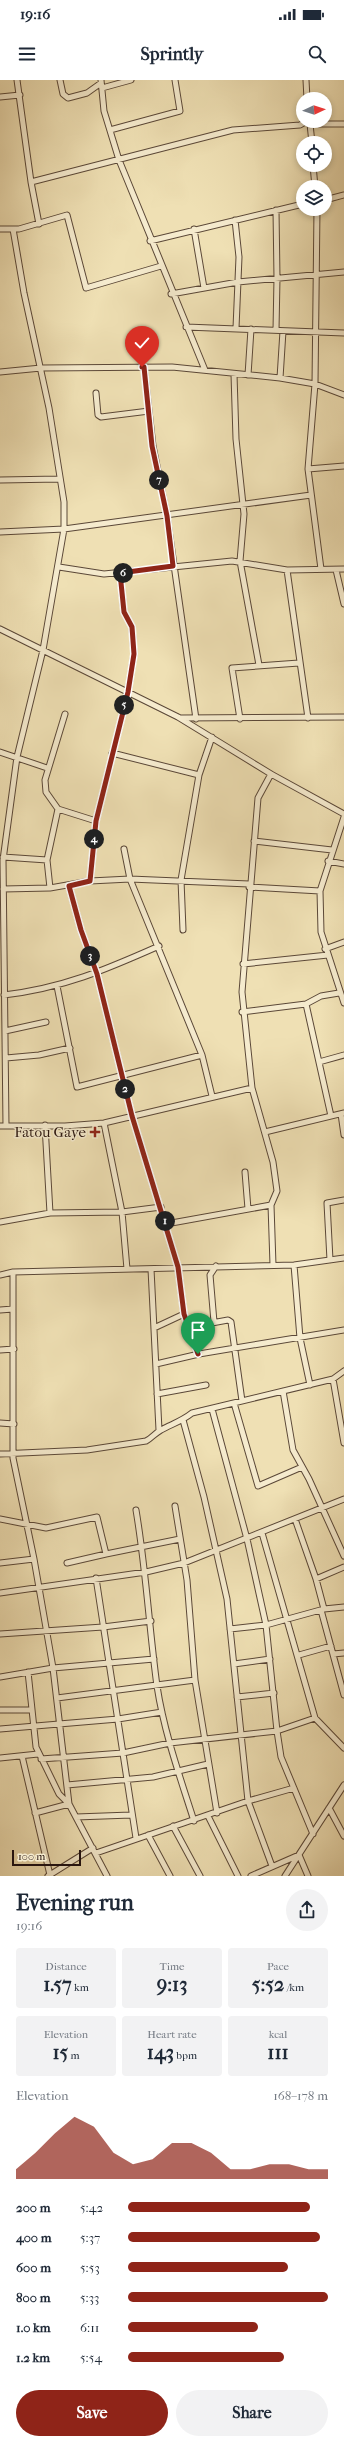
<!DOCTYPE html>
<html lang="en">
<head>
<meta charset="utf-8">
<style>
	:root { --surface:#fff; --page:#f2f2f3; --text:#1f2937; --muted:#747a83; --accent:#8f2418 }
	body { margin:0; font-family:"IM FELL French Canon",serif; background:var(--page); color:var(--text); height:100vh; display:flex; flex-direction:column; font-size:15px; white-space:nowrap }
	* { box-sizing:border-box; margin:0 }
	p { font-size:13px; color:var(--muted) }
	.icon { flex:none; width:22px; height:22px; fill:none; stroke:currentColor; stroke-width:2; stroke-linecap:round; stroke-linejoin:round }
	.map { position:relative; height:1796px; overflow:hidden }
	.drawer { display:flex; flex-direction:column; background:var(--surface); flex:1 }
	.drawer>* { flex:none }
	.needle { width:26px; rotate:86deg }
	.tools { position:absolute; left:296px; top:12px; display:grid; gap:8px }
	.tools a { display:grid; place-items:center; width:36px; height:36px; border-radius:50%; background:var(--surface); box-shadow:0 2px 6px #0003; font-size:20px }
	.scale { position:absolute; left:12px; bottom:10px; width:69px; box-sizing:border-box; padding-left:4px; border:2px solid #2a160f; border-top:0; font-size:11px; line-height:14px; white-space:nowrap; color:#2a160f; -webkit-text-stroke:3px #f5ebce; paint-order:stroke }
	.pin { position:absolute; display:grid; place-items:center; width:34px; height:34px; color:#fff; margin:-41px -17px; border-radius:50% 50% 50% 0; rotate:-45deg; box-shadow:0 0 4px #0007 }
	.pin .icon { rotate:45deg }
	.km { position:absolute; width:20px; height:20px; margin:-10px; border-radius:50%; background:#222; color:#fff; font-size:11px; line-height:20px; text-align:center }
	.round { display:grid; place-items:center; flex:none; width:42px; height:42px; border-radius:21px; background:var(--page) }
	.headline { display:flex; align-items:center; justify-content:space-between; height:68px; padding:0 16px }
	h1 { font-size:22px; font-weight:700; line-height:30px }
	.figures { display:grid; grid-template-columns:repeat(3,1fr); gap:6px; height:68px; padding:4px 16px }
	.figures div { display:grid; align-content:center; border-radius:4px; background:var(--page); text-align:center }
	.figures b { font-size:20px; font-weight:700 }
	.figures small { font-size:11px; font-weight:400 }
	.figures p { font-size:11px }
	.chart { height:112px; padding:8px 16px }
	.chart p { display:flex; justify-content:space-between }
	.chart svg { width:100%; height:72px; margin-top:4px; fill:var(--accent); opacity:.7 }
	.cta { display:flex; gap:8px; margin-top:auto; padding:8px 16px }
	.cta a { flex:1; height:46px; border-radius:24px; background:var(--accent); color:#fff; font-size:16px; font-weight:700; line-height:46px; text-align:center }
	.cta a+a { background:var(--page); color:var(--text) }
	ul { padding:0 16px; list-style:none; font-size:13px }
	li { display:grid; grid-template-columns:64px 48px 1fr; align-items:center; height:30px }
	li i { height:10px; border-radius:5px; background:var(--accent) }
	.status { display:flex; justify-content:space-between; align-items:center; height:28px; padding:0 20px; background:var(--surface); direction:ltr }
	.status svg { height:11px; fill:currentColor }
	header { display:flex; justify-content:space-between; align-items:center; height:52px; padding:0 16px; background:var(--surface); font-size:18px; font-weight:700 }
	.map>svg:first-child { display:block }
	.lines { fill:none; stroke-linecap:round; stroke-linejoin:round }
	.minor-casing { stroke:#5b4838; stroke-width:7 }
	.minor { stroke:#f5ebce; stroke-width:5 }
	.route-casing { stroke:#fff; stroke-width:8 }
	.route { stroke:#8f2418; stroke-width:5 }
	.poi-dot { fill:#8f2418; stroke:#f5ebce; stroke-width:1.5 }
	.labels { text-anchor:middle; stroke-width:3; stroke-linejoin:round; paint-order:stroke }
	.poi-label { font-size:15px; fill:#2a160f; stroke:#f5ebce; text-anchor:end }
</style>
</head>
<body>
<div class="status"><b>19:16</b><svg viewBox="0 0 49 12"><path d="M0 12V9h3v3zM5 12V6h3v6zM10 12V3h3v9zM15 12V0h3v12zM26 1h20v11H26zM47 4h2v5h-2z"/></svg></div>
<header><svg class="icon" aria-label="menu" viewBox="0 0 24 24"><path d="M4 6h16M4 12h16M4 18h16"/></svg>Sprintly<svg class="icon" aria-label="search" viewBox="0 0 24 24"><circle cx="10" cy="10" r="6"/><path d="M15 15l6 6"/></svg></header>
<div class="map">
<svg width="344" height="1796" viewBox="0 0 344 1796">
	<rect width="100%" height="100%" fill="#efe0b4"/>
	<filter id="stains"><feTurbulence type="fractalNoise" baseFrequency=".005" numOctaves="4"/><feColorMatrix values="0 0 0 0 .2 0 0 0 0 .09 0 0 0 0 .02 0 0 0 .5 -.17"/></filter>
	<radialGradient id="worn" r=".72"><stop offset=".6" stop-color="#630" stop-opacity="0"/><stop offset="1" stop-color="#630" stop-opacity=".3"/></radialGradient>
	<g class="lines">
		<g class="minor-casing">
			<path id="minor" d="M17 0 31 102 39 144
				M60 0 63 14 68 18 87 13 101 3
				M101 0 104 31 119 80 205 290
				M306 0 307 19
				M102 8 131 0
				M0 17 20 15
				M308 42 310 44 312 63
				M310 44H344
				M110 50 180 31 175 0
				M313 85 315 107
				M31 102 233 50 300 45 307 41
				M325 120 344 115
				M317 129 315 304 308 389 321 489
				M235 140 239 177 236 248
				M0 149H19L67 135 86 208 161 186
				M194 149 204 208
				M150 161 303 124
				M171 214 238 202 344 192
				M186 247 344 253
				M276 250 277 198 276 130
				M144 287 153 366 167 436 196 639
				M0 292 41 288 172 287 280 298 315 304 344 315
				M234 294 236 359 244 434 240 481 259 585
				M248 295 251 249
				M280 298 283 251
				M96 313 98 335 101 337 149 331
				M308 389 344 386
				M0 400 60 399
				M0 452 64 449 311 415
				M59 487 104 494 232 481 287 490 344 489
				M287 490 308 638
				M336 490 344 524
				M0 549 178 637 271 694 344 734
				M181 638 344 637
				M240 639 232 588 299 583
				M0 672 47 688
				M112 673 199 695
				M271 694 258 718 242 912 252 1008 273 1082 277 1111 271 1125 273 1185
				M58 729 46 712 45 700 65 634
				M344 737 320 811 321 852 344 923
				M254 761 332 770
				M124 769 130 799 202 975 212 1016
				M3 777 47 780
				M328 781 344 784
				M90 801 96 741 128 612 134 574 132 547 124 532 120 493
				M69 806 81 850 97 894 132 1036 178 1187 184 1234 199 1274
				M249 807 320 811
				M50 808 47 780 58 729 96 741
				M3 809 50 808 90 801 130 799 249 804
				M183 850 181 800 199 695 212 657
				M325 869 344 862
				M243 884 328 875
				M57 906 77 1007 202 975
				M4 915C63 908 105 890 159 866
				M306 924 331 1036
				M242 932 306 924 321 916 339 913
				M5 951 46 942
				M6 978 39 975 70 968
				M319 982 344 975
				M341 1034 344 1055
				M104 1043 122 1132 127 1189
				M45 1045 50 1133
				M0 1046H65L104 1043 252 1008
				M6 1046 3 780 17 677 43 570 64 449V422L49 328 24 213 13 149
				M265 1052 344 1033
				M245 1092 248 1129
				M0 1142 50 1133 122 1132 161 1127
				M166 1144 271 1125
				M330 1180 327 1123 344 1120
				M294 1185 300 1258 310 1305
				M151 1189 159 1350
				M13 1192V1378L34 1479 53 1588 69 1724 107 1796
				M0 1195 13 1192 294 1185 344 1178
				M0 1230 13 1229
				M214 1242 210 1195 216 1186
				M190 1247 228 1240 231 1242 242 1321
				M154 1248 184 1234
				M0 1270 14 1269
				M156 1284 199 1274 344 1250
				M333 1299 344 1363
				M283 1311 293 1370 309 1399 344 1476
				M157 1314 206 1305
				M234 1323 258 1406 302 1387
				M183 1340 204 1417 227 1519 248 1721 272 1786
				M0 1343 14 1344
				M0 1374 87 1370 146 1361C152 1358 155 1353 161 1350 172 1344 182 1341 192 1333L333 1299 344 1291
				M175 1426 187 1500 195 1600 217 1733
				M136 1430C146 1489 149 1547 157 1606 164 1652 180 1697 194 1741
				M0 1439 46 1448 97 1437 106 1474 180 1459
				M295 1439 316 1499 324 1529
				M262 1453 315 1638
				M0 1483 34 1479
				M67 1483 106 1474
				M96 1498 136 1758
				M316 1499 344 1487
				M0 1513 146 1492 184 1483 344 1419
				M321 1530 344 1615
				M230 1549 266 1545 324 1529 344 1527
				M0 1554 103 1547 151 1541
				M333 1574 344 1573
				M299 1575 331 1566
				M234 1584 270 1579
				M28 1592 36 1667 59 1714 69 1724 35 1733
				M0 1597 53 1588 154 1579
				M237 1617 274 1613
				M57 1618 195 1600
				M0 1630H32
				M0 1649 118 1639 162 1632
				M22 1676 50 1795
				M0 1678 38 1674
				M41 1679 123 1673 170 1663 277 1651 266 1545 247 1459 212 1329
				M67 1705 153 1697 208 1684
				M329 1728 344 1756
				M208 1736 238 1796
				M76 1737 131 1735
				M173 1746 200 1796
				M313 1754 281 1677 277 1651 315 1638 344 1668
				M148 1755 170 1796
				M96 1773 248 1721 294 1708
				M48 1796 93 1768
				M251 1796 299 1775 308 1796
				M285 1796 344 1705"/>
		</g>
		<use href="#minor" class="minor"/>
	</g>
	<g class="lines">
		<g class="route-casing">
			<path id="route" d="M142 287H144L152 366 167 436 173 486 120 493 124 532 132 547 134 574 128 612 96 741 90 801 69 806 81 850 97 894 132 1036 178 1187 184 1234 198 1274"/>
		</g>
		<use href="#route" class="route"/>
	</g>
	<path class="poi-dot" d="M93 1046h4v4h4v4h-4v4h-4v-4h-4v-4h4z"/>
	<g class="labels">
		<g class="poi-label">
			<text x="86" y="1057">Fatou Gaye</text>
		</g>
	</g>
	<rect width="100%" height="100%" filter="url(#stains)"/>
	<rect width="100%" height="100%" fill="url(#worn)"/>
</svg>
<div class="tools">
<a><svg class="needle" viewBox="-14 -14 28 28"><path d="M0-13l5 13h-10z" fill="#e53935"/><path d="M0 13l5-13h-10z" fill="#747a83"/></svg></a>
<a><svg class="icon" aria-label="locate" viewBox="0 0 24 24"><circle cx="12" cy="12" r="6"/><path d="M12 2v4M12 18v4M2 12h4M18 12h4"/></svg></a>
<a><svg class="icon" aria-label="layers" viewBox="0 0 24 24"><path d="M12 4l9 5-9 5-9-5zM3 14l9 5 9-5"/></svg></a>
</div>
<div class="scale">100 m</div>
<div class="pin" style="left:198px;top:1274px;background:#1e9e55"><svg class="icon" aria-label="arrive" viewBox="0 0 24 24"><path d="M6 21V4h12l-3 4 3 4H6"/></svg></div>
<div class="pin" style="left:142px;top:287px;background:#d93025"><svg class="icon" aria-label="check" viewBox="0 0 24 24"><path d="M5 12l5 5 9-10"/></svg></div>
<b class="km" style="left:165px;top:1141px">1</b>
<b class="km" style="left:125px;top:1009px">2</b>
<b class="km" style="left:90px;top:876px">3</b>
<b class="km" style="left:94px;top:759px">4</b>
<b class="km" style="left:124px;top:625px">5</b>
<b class="km" style="left:123px;top:493px">6</b>
<b class="km" style="left:159px;top:400px">7</b>
</div>
<section class="drawer">
<div class="headline"><div><h1>Evening run</h1><p>19:16</p></div><a class="round"><svg class="icon" aria-label="share" viewBox="0 0 24 24"><path d="M12 15V3M7 8l5-5 5 5M5 13v7h14v-7"/></svg></a></div>
<div class="figures">
<div><p>Distance</p><b>1.57<small> km</small></b></div>
<div><p>Time</p><b>9:13</b></div>
<div><p>Pace</p><b>5:52<small> /km</small></b></div>
</div>
<div class="figures">
<div><p>Elevation</p><b>15<small> m</small></b></div>
<div><p>Heart rate</p><b>143<small> bpm</small></b></div>
<div><p>kcal</p><b>111</b></div>
</div>
<div class="chart"><p><span>Elevation</span>168–178 m</p>
<svg viewBox="0 0 160 44" preserveAspectRatio="none"><path d="M0 44V38L10 28L20 16L30 6L40 12L50 28L60 35L70 32L80 22L90 22L100 28L110 38L120 38L130 35L140 35L150 38L160 38V44z"/></svg>
</div>
<ul>
<li><b>200 m</b>5:42<i style="width:91%"></i></li>
<li><b>400 m</b>5:37<i style="width:96%"></i></li>
<li><b>600 m</b>5:53<i style="width:80%"></i></li>
<li><b>800 m</b>5:33<i style="width:100%"></i></li>
<li><b>1.0 km</b>6:11<i style="width:65%"></i></li>
<li><b>1.2 km</b>5:54<i style="width:78%"></i></li>
</ul>
<div class="cta"><a>Save</a><a>Share</a></div>
</section>
</body>
</html>
